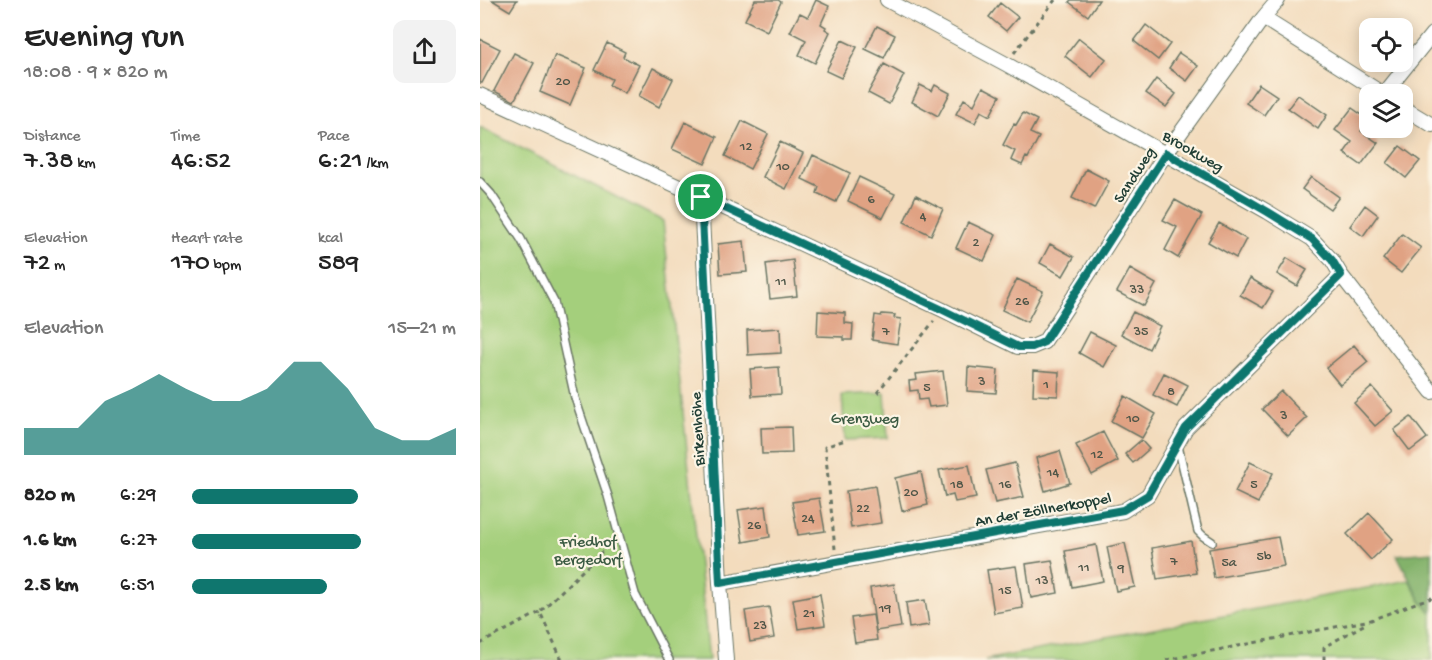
<!DOCTYPE html>
<html lang="en">
<head>
<meta charset="utf-8">
<style>
	:root { --surface:#fff; --page:#f2f2f2; --text:#222; --muted:#767676; --accent:#0f766e }
	body { margin:0; font-family:"Gochi Hand",sans-serif; background:var(--page); color:var(--text); height:100vh; display:flex; flex-direction:column; font-size:22px; white-space:nowrap }
	* { box-sizing:border-box; margin:0 }
	p { font-size:20px; color:var(--muted) }
	.icon { flex:none; width:33px; height:33px; fill:none; stroke:currentColor; stroke-width:2; stroke-linecap:round; stroke-linejoin:round }
	.map { position:relative; flex:1; overflow:hidden }
	.details { display:flex; flex-direction:column; background:var(--surface); width:480px }
	.details>* { flex:none }
	.tools { position:absolute; left:879px; top:18px; display:grid; gap:12px }
	.tools a { display:grid; place-items:center; width:54px; height:54px; border-radius:12px; background:var(--surface); box-shadow:0 3px 15px #0003; font-size:30px }
	.pin { position:absolute; display:grid; place-items:center; width:51px; height:51px; color:#fff; margin:-26px; border:3px solid #fff; border-radius:50%; box-shadow:0 2px 6px #0007 }
	.round { display:grid; place-items:center; flex:none; width:63px; height:63px; border-radius:12px; background:var(--page) }
	.summary { display:flex; align-items:center; justify-content:space-between; height:102px; padding:0 24px }
	h1 { font-size:33px; font-weight:600; line-height:45px }
	.metrics { display:grid; grid-template-columns:repeat(3,1fr); gap:9px; height:102px; padding:6px 24px }
	.metrics div { display:grid; align-content:center }
	.metrics b { font-size:26px; font-weight:600 }
	.metrics small { font-size:16px; font-weight:400 }
	.metrics p { font-size:16px }
	.chart { height:168px; padding:12px 24px }
	.chart p { display:flex; justify-content:space-between }
	.chart svg { width:100%; height:108px; margin-top:6px; fill:var(--accent); opacity:.7 }
	ul { padding:0 24px; list-style:none; font-size:20px }
	li { display:grid; grid-template-columns:96px 72px 1fr; align-items:center; height:45px }
	li i { height:15px; border-radius:8px; background:var(--accent) }
	main { display:flex; flex:1; min-height:0 }
	.map>svg:first-child { display:block }
	.green { fill:#a4cf7b; stroke:#628658; stroke-width:1.5 }
	.forest { fill:#83b26b; stroke:#517850; stroke-width:1.5 }
	.building { fill:#e0a283 }
	.lines { fill:none; stroke-linecap:round; stroke-linejoin:round }
	.service-casing { stroke:#697564; stroke-width:10 }
	.minor-casing { stroke:#697564; stroke-width:16 }
	.path { stroke:#697564; stroke-width:3; stroke-dasharray:4.5 4.5; stroke-linecap:butt }
	.service { stroke:#fff; stroke-width:7 }
	.minor { stroke:#fff; stroke-width:14 }
	.route-casing { stroke:#fff; stroke-width:12 }
	.route { stroke:#0f766e; stroke-width:8 }
	.labels { text-anchor:middle; stroke-width:4.5; stroke-linejoin:round; paint-order:stroke }
	.number-label { font-size:14px; fill:#4f5648 }
	.street-label { font-size:16px; fill:#1f3d34; stroke:#fcf5e5 }
	.park-label { font-size:16px; fill:#3a5a42; stroke:#fcf5e5 }
</style>
</head>
<body>
<main>
<section class="details">
<div class="summary"><div><h1>Evening run</h1><p>18:08 · 9 × 820 m</p></div><a class="round"><svg class="icon" aria-label="share" viewBox="0 0 24 24"><path d="M12 15V3M7 8l5-5 5 5M5 13v7h14v-7"/></svg></a></div>
<div class="metrics">
<div><p>Distance</p><b>7.38<small> km</small></b></div>
<div><p>Time</p><b>46:52</b></div>
<div><p>Pace</p><b>6:21<small> /km</small></b></div>
</div>
<div class="metrics">
<div><p>Elevation</p><b>72<small> m</small></b></div>
<div><p>Heart rate</p><b>170<small> bpm</small></b></div>
<div><p>kcal</p><b>589</b></div>
</div>
<div class="chart"><p><span>Elevation</span>15–21 m</p>
<svg viewBox="0 0 160 44" preserveAspectRatio="none"><path d="M0 44V33L10 33L20 33L30 22L40 17L50 11L60 17L70 22L80 22L90 17L100 6L110 6L120 17L130 33L140 38L150 38L160 33V44z"/></svg>
</div>
<ul>
<li><b>820 m</b>6:29<i style="width:63%"></i></li>
<li><b>1.6 km</b>6:27<i style="width:64%"></i></li>
<li><b>2.5 km</b>6:51<i style="width:51%"></i></li>
</ul>
</section>
<div class="map">
<svg width="952" height="660" viewBox="0 0 952 660">
	<rect width="100%" height="100%" fill="#fcf5e5"/>
	<filter id="ink" filterUnits="userSpaceOnUse"><feTurbulence type="fractalNoise" baseFrequency=".0167" numOctaves="2"/><feDisplacementMap in="SourceGraphic" scale="12" xChannelSelector="R" yChannelSelector="G"/><feConvolveMatrix kernelMatrix="1 2 1 2 8 2 1 2 1" color-interpolation-filters="sRGB"/></filter>
	<filter id="wash" filterUnits="userSpaceOnUse"><feTurbulence type="fractalNoise" baseFrequency=".008" numOctaves="4" result="noise"/><feDisplacementMap in="SourceGraphic" scale="24" xChannelSelector="R" yChannelSelector="G"/><feGaussianBlur stdDeviation="1.35" result="paint"/><feColorMatrix in="noise" values="0 0 0 0 0 0 0 0 0 0 0 0 0 0 0 0 0 1.4 0 .05"/><feComposite in="paint" operator="in"/></filter>
	<g filter="url(#wash)">
		<rect width="100%" height="100%" fill="#f3dcbd"/>
		<path class="green" d="M0 127 183 221 229 660H0Z
			M405 393 408 438 365 440 362 395Z
			M929 580 941 601 952 613V660H505Z"/>
		<path class="forest" d="M952 552V613L941 601 917 555Z"/>
		<g id="blocks">
			<path class="building" d="M12 0H37L30 11Z
				M275 0H298L301 2 287 31 265 20Z
				M336 0 349 6 341 24 346 27 345 29 350 32 335 63 319 55 326 40 310 32 320 13 328 17Z
				M591 0H619L608 16 589 2Z
				M520 3 538 17 526 31 509 17Z
				M666 25 690 44 678 60 654 41Z
				M397 26 415 35 404 58 385 49Z
				M599 38 626 59 612 77 585 56Z
				M0 39 20 49 2 83H0Z
				M362 40 377 47 361 78 346 71Z
				M127 43 145 52 143 57 159 65 145 93 129 85 132 79 114 70Z
				M34 53 54 63 34 101 14 91Z
				M699 53 718 66 707 81 689 68Z
				M75 55 106 68 90 105 60 92Z
				M404 64 424 75 409 104 388 93Z
				M173 68 193 79 179 107 159 96Z
				M676 79 696 94 686 107 666 93Z
				M779 84 797 96 784 115 766 103Z
				M440 85 452 91 455 85 470 93 458 116 432 102Z
				M503 87 520 96 510 116 501 111 495 123 476 114 484 99 494 105Z
				M818 95 847 115 838 129 808 108Z
				M872 108 889 120 881 131 898 143 881 165 864 153 872 142 855 130Z
				M543 113 557 120 550 133 559 137 548 158 546 157 542 165 531 160 535 151 523 145 534 124 536 125Z
				M262 121 288 134 270 169 245 156Z
				M205 122 237 137 225 164 192 149Z
				M300 142 323 153 306 189 283 177Z
				M920 146 940 161 926 178 907 163Z
				M333 155 370 173 356 202 337 193 339 187 322 179Z
				M606 169 629 181 614 209 592 198Z
				M379 177 415 194 403 218 368 201Z
				M831 177 859 197 850 209 822 189Z
				M436 195 463 209 451 235 424 222Z
				M695 200 722 215 698 258 685 250 697 227 683 220Z
				M885 205 898 215 883 236 870 226Z
				M488 222 516 235 504 261 476 248Z
				M739 223 766 239 756 258 728 242Z
				M922 234 941 248 921 273 903 259Z
				M264 241 267 272 240 274 238 244Z
				M570 244 594 257 583 276 560 263Z
				M807 258 827 270 817 286 797 274Z
				M313 260 317 296 290 299 286 264Z
				M650 269 676 284 664 306 637 292Z
				M770 278 793 292 783 308 760 295Z
				M537 279 563 291 547 322 522 310Z
				M338 311 365 313V323L373 324 372 340H364V337L337 336Z
				M653 312 680 326 669 349 641 334Z
				M402 314 415 315 414 318 421 319 417 344 392 340 395 315 401 316Z
				M300 328 301 353 268 355 267 330Z
				M610 332 636 345 624 367 599 353Z
				M874 345 888 362 860 385 846 368Z
				M299 367 301 394 272 396 270 369Z
				M488 367 518 370 516 393 487 391Z
				M554 370 579 372 578 396 553 395Z
				M463 371 467 405 449 407 447 399 439 400 438 390 430 391 429 381 437 380 436 374Z
				M684 373 708 385 697 407 673 395Z
				M892 387 913 411 895 426 874 403Z
				M801 391 827 418 808 436 782 409Z
				M645 396 676 414 662 438 631 421Z
				M931 417 947 438 930 451 914 430Z
				M311 427 312 453 282 454 281 428Z
				M623 432 638 461 612 475 596 445Z
				M661 440 669 449 653 463 645 454Z
				M580 451 590 483 565 491 556 458Z
				M770 462 793 473 778 503 755 492Z
				M535 463 544 497 515 503 506 470Z
				M489 465 496 498 475 502 473 495 465 497 459 470Z
				M441 472 448 505 422 511 415 478Z
				M395 486 401 523 371 528 366 491Z
				M339 498 345 531 318 535 312 502Z
				M286 506 290 537 263 542 258 510Z
				M889 513 913 539 891 560 867 534Z
				M798 537 804 566 734 578 729 549Z
				M711 541 716 573 677 579 672 548Z
				M645 543 655 587 636 591 627 547Z
				M616 545 623 581 592 587 585 551Z
				M572 560 578 593 551 598 546 564Z
				M536 566 543 608 514 613 507 570Z
				M414 584 421 627 396 631 390 588Z
				M340 594 345 625 318 629 313 599Z
				M445 600 449 625 429 628 426 603Z
				M289 607 294 638 270 642 265 611Z
				M393 615 397 640 375 643 371 618Z"/>
		</g>
	</g>
	<g filter="url(#ink)">
		<use href="#blocks" fill-opacity="0" stroke="#697564" stroke-width="1.5"/>
		<g class="lines">
			<g class="service-casing">
				<path id="service" d="M0 182 11 194 41 239 74 302 95 398 128 496 155 594 189 660
					M698 446 718 531 723 536 732 542"/>
			</g>
			<g class="minor-casing">
				<path id="minor" d="M407 0 526 64 788 212 832 239 852 260 861 275 952 392
					M783 18 903 94
					M904 94 952 34
					M0 95 221 197 463 310 538 347H552L564 342 606 278 686 153 783 18 798 0
					M922 107 952 125
					M221 197 240 583 246 660
					M240 583 643 511 668 495 706 428 861 275"/>
			</g>
			<path class="path" d="M534 53 575 0
				M397 393 454 321
				M355 549 345 447 365 440
				M0 644 60 612
				M82 660 60 612 131 543
				M686 660 891 620 941 601 952 598
				M844 660V647L887 623"/>
			<use href="#service" class="service"/>
			<use href="#minor" class="minor"/>
		</g>
	</g>
	<g class="lines" filter="url(#ink)">
		<g class="route-casing">
			<path id="route" d="M686 153 788 212 832 239 852 260 861 275 706 428 668 495 643 510 240 583 221 197 463 310 538 347H552L564 342Z"/>
		</g>
		<use href="#route" class="route"/>
	</g>
	<g class="labels">
		<g class="number-label">
			<text x="83" y="85">20</text>
			<text x="266" y="150">12</text>
			<text x="303" y="170">10</text>
			<text x="391" y="203">6</text>
			<text x="443" y="220">4</text>
			<text x="496" y="246">2</text>
			<text x="301" y="285">11</text>
			<text x="657" y="293">33</text>
			<text x="542" y="305">26</text>
			<text x="406" y="335">7</text>
			<text x="661" y="335">35</text>
			<text x="502" y="385">3</text>
			<text x="566" y="388">1</text>
			<text x="447" y="391">5</text>
			<text x="691" y="395">8</text>
			<text x="804" y="419">3</text>
			<text x="653" y="422">10</text>
			<text x="617" y="458">12</text>
			<text x="573" y="476">14</text>
			<text x="477" y="488">18</text>
			<text x="525" y="488">16</text>
			<text x="774" y="488">5</text>
			<text x="431" y="496">20</text>
			<text x="383" y="512">22</text>
			<text x="328" y="522">24</text>
			<text x="274" y="529">26</text>
			<text x="784" y="560">5b</text>
			<text x="694" y="565">7</text>
			<text x="749" y="566">5a</text>
			<text x="604" y="571">11</text>
			<text x="641" y="572">9</text>
			<text x="562" y="584">13</text>
			<text x="525" y="594">15</text>
			<text x="405" y="612">19</text>
			<text x="329" y="617">21</text>
			<text x="280" y="629">23</text>
		</g>
		<g class="street-label">
			<text transform="translate(714 150) rotate(30)" y="6">Brookweg</text>
			<text transform="translate(653 174) rotate(-57)" y="6">Sandweg</text>
			<text transform="translate(216 429) rotate(-93)" y="6">Birkenhöhe</text>
			<text transform="translate(563 508) rotate(-10)" y="6">An der Zöllnerkoppel</text>
		</g>
		<g class="park-label">
			<text x="385" y="423">Grenzweg</text>
			<text x="108" y="546">Friedhof<tspan x="108" dy="18">Bergedorf</tspan></text>
		</g>
	</g>
</svg>
<div class="tools">
<a><svg class="icon" aria-label="locate" viewBox="0 0 24 24"><circle cx="12" cy="12" r="6"/><path d="M12 2v4M12 18v4M2 12h4M18 12h4"/></svg></a>
<a><svg class="icon" aria-label="layers" viewBox="0 0 24 24"><path d="M12 4l9 5-9 5-9-5zM3 14l9 5 9-5"/></svg></a>
</div>
<div class="pin" style="left:221px;top:197px;background:#1e9e55"><svg class="icon" aria-label="arrive" viewBox="0 0 24 24"><path d="M6 21V4h12l-3 4 3 4H6"/></svg></div>
</div>
</main>
</body>
</html>
